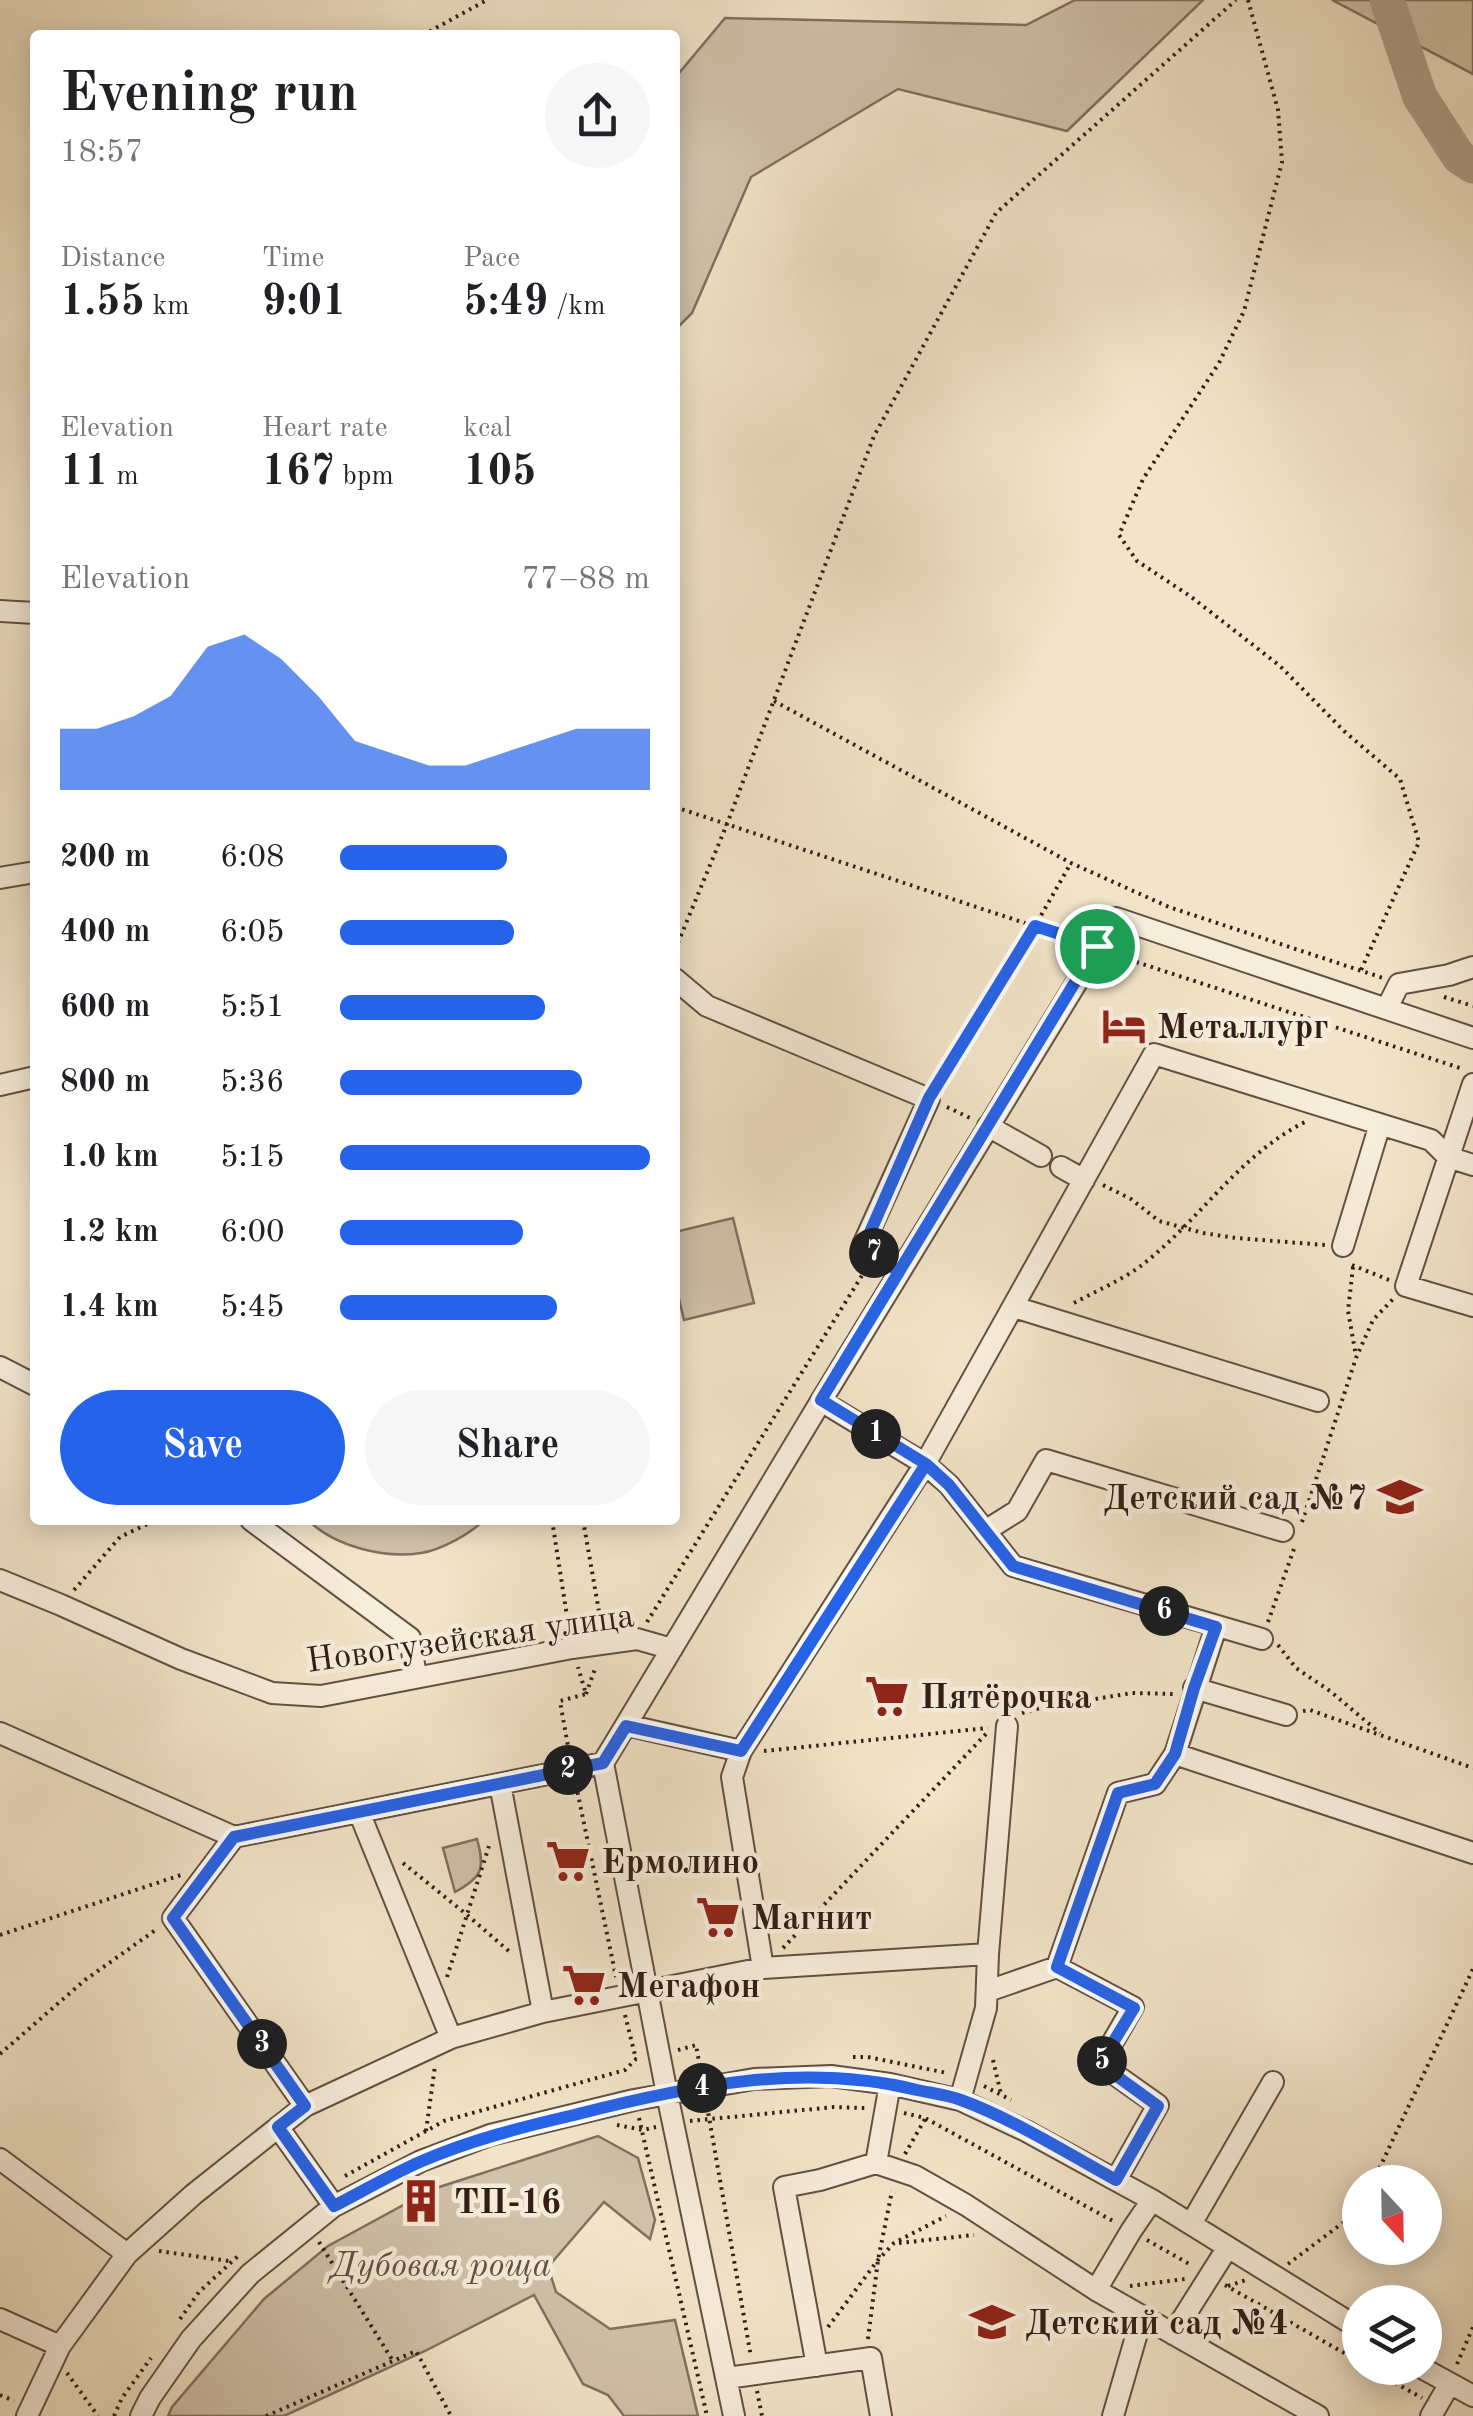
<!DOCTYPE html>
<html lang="en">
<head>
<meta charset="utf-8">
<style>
	:root { --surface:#fff; --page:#f6f6f6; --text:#202124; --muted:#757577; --accent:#2563eb }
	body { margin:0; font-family:"Old Standard TT",serif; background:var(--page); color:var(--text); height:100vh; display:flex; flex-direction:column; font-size:38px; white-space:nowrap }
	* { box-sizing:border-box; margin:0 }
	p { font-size:32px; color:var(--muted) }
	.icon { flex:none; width:55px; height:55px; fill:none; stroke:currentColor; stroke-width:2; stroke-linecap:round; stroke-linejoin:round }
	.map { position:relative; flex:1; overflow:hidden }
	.details { position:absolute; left:30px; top:30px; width:650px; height:1495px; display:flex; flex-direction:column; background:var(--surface); border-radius:10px; box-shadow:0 5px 25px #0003 }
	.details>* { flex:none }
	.needle { width:65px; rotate:158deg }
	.controls { position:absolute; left:1342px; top:2165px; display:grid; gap:20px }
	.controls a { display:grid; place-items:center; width:100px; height:100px; border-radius:50%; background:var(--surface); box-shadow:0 5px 25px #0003; font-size:50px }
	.pin { position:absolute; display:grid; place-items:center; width:85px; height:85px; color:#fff; margin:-42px; border:5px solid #fff; border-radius:50%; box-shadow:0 2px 10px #0007 }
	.km { position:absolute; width:50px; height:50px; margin:-25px; border-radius:50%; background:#222; color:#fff; font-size:28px; line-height:50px; text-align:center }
	.round { display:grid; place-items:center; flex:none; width:105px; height:105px; border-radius:52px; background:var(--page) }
	.head { display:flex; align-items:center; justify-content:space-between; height:170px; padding:0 30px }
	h1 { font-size:55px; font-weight:800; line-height:75px }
	.metrics { display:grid; grid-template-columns:repeat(3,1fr); gap:15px; height:170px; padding:10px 30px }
	.metrics div { display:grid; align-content:center }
	.metrics b { font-size:42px; font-weight:800 }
	.metrics small { font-size:28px; font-weight:400 }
	.metrics p { font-size:28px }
	.chart { height:280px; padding:20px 30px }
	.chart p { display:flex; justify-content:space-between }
	.chart svg { width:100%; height:180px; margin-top:10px; fill:var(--accent); opacity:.7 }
	.primary-button { display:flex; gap:20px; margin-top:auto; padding:20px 30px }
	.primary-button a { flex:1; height:115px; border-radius:60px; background:var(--accent); color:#fff; font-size:40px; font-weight:800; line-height:115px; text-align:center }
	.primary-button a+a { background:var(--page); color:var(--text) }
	ul { padding:0 30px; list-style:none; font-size:32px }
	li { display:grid; grid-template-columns:160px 120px 1fr; align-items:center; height:75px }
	li i { height:25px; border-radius:12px; background:var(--accent) }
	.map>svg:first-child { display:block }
	.green { fill:#d1c2aa; stroke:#827060; stroke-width:2.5 }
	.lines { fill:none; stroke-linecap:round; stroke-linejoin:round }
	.river { stroke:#b1a18c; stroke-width:35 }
	.minor-casing { stroke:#625043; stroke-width:24 }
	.path { stroke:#321e17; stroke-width:4; stroke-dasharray:2.5 5; stroke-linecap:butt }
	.minor { stroke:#f7eddb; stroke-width:20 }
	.route-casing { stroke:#fff; stroke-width:20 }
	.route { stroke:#2563eb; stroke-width:12 }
	.labels { text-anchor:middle; stroke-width:9; stroke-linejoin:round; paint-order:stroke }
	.poi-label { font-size:35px; font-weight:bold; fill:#321e17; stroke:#f7eddb; text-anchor:start }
	.street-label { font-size:35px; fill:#321e17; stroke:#f7eddb }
	.park-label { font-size:35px; font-style:italic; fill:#624f43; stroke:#f7eddb }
</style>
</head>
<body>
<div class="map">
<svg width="1473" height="2416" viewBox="0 0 1473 2416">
	<rect width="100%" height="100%" fill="#f2e4c8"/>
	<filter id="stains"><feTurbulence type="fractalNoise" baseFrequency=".002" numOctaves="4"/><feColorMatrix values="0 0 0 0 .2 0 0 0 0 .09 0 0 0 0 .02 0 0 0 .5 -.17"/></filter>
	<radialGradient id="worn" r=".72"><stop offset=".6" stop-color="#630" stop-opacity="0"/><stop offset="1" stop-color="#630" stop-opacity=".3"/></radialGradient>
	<path class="green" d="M1075 0H1203L1067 131 898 89 751 177 692 313 675 330V78L725 18 1026 25Z
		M1332 0H1473V74Z
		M733 1218 754 1303 684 1320 675 1282V1232Z
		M308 1520H484C470 1534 441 1550 421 1553 384 1559 334 1546 308 1520Z
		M477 1839C485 1868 483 1877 455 1892L443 1848Z
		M598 2136 638 2158 655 2220 650 2239 604 2202 548 2267 556 2292 610 2329 675 2320 698 2416H624L608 2395 583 2384 534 2295 425 2351 284 2416H168L172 2407 264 2299 328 2246 433 2189Z"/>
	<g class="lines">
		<path class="river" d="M1387 0 1420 97 1459 157 1473 166"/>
		<g class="minor-casing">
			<path id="minor" d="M0 611 35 613
				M0 878 35 872
				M675 979 707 1006 929 1099 863 1245 899 1272
				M1387 1008 1399 984 1449 975 1473 967
				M1473 1084 1406 1286 1473 1306
				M0 1085 35 1077
				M988 1126 1041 1156
				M1061 1167 1084 1180
				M1343 1246 1380 1124
				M1014 1307 1318 1401
				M0 1367 35 1385
				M821 1401 925 1464 949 1485 1013 1566 1262 1639
				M251 1520 410 1638 416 1677
				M985 1531 1017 1511 1046 1460 1283 1531
				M0 1580 61 1605 181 1659 272 1693 321 1696 572 1648 637 1639 672 1649
				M1194 1688 1286 1715
				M626 1725 741 1751 925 1464 1154 1054 1431 1140 1448 1157 1473 1165
				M0 1733 234 1837 603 1763
				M741 1751 732 1777 763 1968
				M1175 1754 1473 1853
				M500 1784 543 2012
				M359 1812 451 2038
				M234 1837 173 1918 305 2106
				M1057 1967 1118 1793 1155 1784 1175 1754 1216 1627
				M988 1991 1057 1967 1133 2007 1100 2064 1158 2105 1116 2180
				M960 2100 986 2008 988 1954 1007 1726
				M278 2127 334 2206
				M0 2159 127 2254
				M876 2163 890 2084
				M1191 2224 1273 2082
				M1096 2290 1131 2231 1152 2200
				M0 2319 60 2346
				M1173 2334 1228 2247
				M817 2366 784 2187 820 2180 876 2163 915 2176 966 2205 1096 2290 1318 2416
				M1422 2368 1473 2396
				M727 2378 871 2358 881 2416
				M27 2416 60 2346 127 2254 194 2194 305 2106 451 2038 543 2012 763 1968 988 1954
				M141 2416 150 2398 191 2339 250 2274 334 2206 421 2161 490 2135 634 2100 754 2079 831 2076 890 2084 960 2100 1026 2131 1152 2200 1360 2329
				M734 2416 667 2094 603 1763 821 1401 1116 918 1473 1038
				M1113 2416 1142 2316
				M1431 2416 1449 2385"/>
		</g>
		<path class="path" d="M1248 0 1278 110 1282 162 1244 311 1219 363 1143 479 1119 535 1137 561 1190 596 1280 666 1344 731 1400 779 1419 842 1361 970
			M423 35 487 0
			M774 701 1071 863 1169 907 1383 978
			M675 807 1079 941
			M675 950 727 824 874 436 996 213 1236 0
			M1115 955 1463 1069
			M1444 997 1473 1006
			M940 1082 1035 926 1071 863
			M947 1107 970 1118
			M1103 1185 1131 1199 1159 1221 1203 1233 1236 1238 1325 1245
			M1352 1265 1389 1280
			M1353 1267 1348 1311 1356 1356
			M1074 1303C1096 1291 1122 1280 1142 1265 1199 1221 1239 1155 1305 1122
			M552 1520 569 1629
			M583 1520 601 1623
			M1302 1522 1356 1358 1373 1320 1394 1298
			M74 1590 120 1537 156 1520
			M647 1622 866 1269
			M1268 1622 1295 1546
			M1278 1645 1296 1668 1330 1691 1380 1733
			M586 1694 596 1666
			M1303 1711 1310 1710 1473 1768
			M1022 1713 1040 1708 1132 1693 1175 1694
			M764 1751 988 1728
			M569 1752 560 1701 586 1694 578 1667
			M576 1785 616 1977
			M403 1863 466 1914 511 1953
			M0 1935 181 1875
			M783 1948 986 1734
			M447 1977 490 1843
			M625 2015 636 2059
			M678 2050 696 2045 700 2067
			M0 2054 85 1980 157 1929
			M853 2057H868L947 2073
			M993 2060 1001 2094
			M984 2086 1011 2100
			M707 2106 751 2357
			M904 2113 925 2118 1113 2221
			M639 2118 707 2416
			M690 2121 834 2107 865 2108
			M617 2125 643 2130 656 2127
			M426 2131 435 2066
			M905 2154 925 2119
			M345 2176 444 2121 625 2070 636 2059 640 2058
			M1373 2182 1473 1969
			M1147 2240 1191 2265
			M319 2242 393 2361
			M899 2243 974 2235
			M159 2251 229 2261
			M1288 2264 1360 2210
			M1225 2285 1360 2362
			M1130 2286 1185 2279
			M1228 2286 1246 2280
			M180 2319 199 2292 238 2256
			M828 2327 878 2260 894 2243 946 2216
			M868 2339 878 2260 892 2191
			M1425 2344 1439 2352
			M1457 2364 1473 2327
			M1369 2368 1422 2398
			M67 2373 98 2416
			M757 2391 762 2416
			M0 2395 14 2401
			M114 2416 122 2398 151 2358
			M266 2416 416 2351 451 2416"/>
		<use href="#minor" class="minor"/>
	</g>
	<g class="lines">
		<g class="route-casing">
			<path id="route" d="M1097 946 821 1400 926 1464 741 1751 626 1726 603 1763 234 1837 173 1918 305 2106 278 2127 334 2206C363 2191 392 2174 422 2161 471 2140 522 2127 574 2115 687 2086 802 2062 917 2090 931 2093 947 2095 961 2100 1013 2119 1067 2153 1116 2180L1158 2106 1100 2064 1134 2008 1057 1967 1118 1793 1155 1784 1175 1754 1194 1688 1216 1627 1013 1566 949 1485 926 1464 821 1400 899 1272 864 1246 929 1098 1035 926 1097 946"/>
		</g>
		<use href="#route" class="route"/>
	</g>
	<defs>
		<g id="hotel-bare" transform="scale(3.45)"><path d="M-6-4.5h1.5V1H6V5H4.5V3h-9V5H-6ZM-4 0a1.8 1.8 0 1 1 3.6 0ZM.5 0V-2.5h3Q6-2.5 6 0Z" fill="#8f2418" stroke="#f7eddb" stroke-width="2.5" paint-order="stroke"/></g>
		<g id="school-bare" transform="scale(3.45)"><path d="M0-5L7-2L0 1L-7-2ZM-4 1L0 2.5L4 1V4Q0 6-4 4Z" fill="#8f2418" stroke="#f7eddb" stroke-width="2.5" paint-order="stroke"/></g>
		<g id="supermarket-bare" transform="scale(3.45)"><path d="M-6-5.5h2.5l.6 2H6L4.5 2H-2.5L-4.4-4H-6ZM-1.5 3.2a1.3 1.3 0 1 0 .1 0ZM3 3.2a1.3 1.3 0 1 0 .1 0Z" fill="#8f2418" stroke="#f7eddb" stroke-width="2.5" paint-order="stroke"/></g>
		<g id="building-bare" transform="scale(3.45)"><path d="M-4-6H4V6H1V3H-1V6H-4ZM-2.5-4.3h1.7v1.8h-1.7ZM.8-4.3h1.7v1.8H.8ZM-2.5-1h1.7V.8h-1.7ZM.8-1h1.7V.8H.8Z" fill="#8f2418" stroke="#f7eddb" stroke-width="2.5" paint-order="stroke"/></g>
	</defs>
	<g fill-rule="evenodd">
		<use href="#hotel-bare" x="1124" y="1026"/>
		<use href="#school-bare" x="1400" y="1497"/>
		<use href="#supermarket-bare" x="887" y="1696"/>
		<use href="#supermarket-bare" x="568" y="1861"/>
		<use href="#supermarket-bare" x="718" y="1917"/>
		<use href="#supermarket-bare" x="584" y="1985"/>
		<use href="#building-bare" x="421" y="2201"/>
		<use href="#school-bare" x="992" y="2322"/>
	</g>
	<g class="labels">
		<g class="poi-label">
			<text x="1157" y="1038">Металлург</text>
			<text x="1367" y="1509" text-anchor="end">Детский сад №7</text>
			<text x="920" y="1708">Пятёрочка</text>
			<text x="601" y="1873">Ермолино</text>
			<text x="751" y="1929">Магнит</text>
			<text x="617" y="1997">Мегафон</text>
			<text x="454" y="2213">ТП-16</text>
			<text x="1025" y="2334">Детский сад №4</text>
		</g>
		<g class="street-label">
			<text transform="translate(470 1637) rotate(-8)" y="12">Новогузейская улица</text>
		</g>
		<g class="park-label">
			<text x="441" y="2276">Дубовая роща</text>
		</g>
	</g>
	<rect width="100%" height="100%" filter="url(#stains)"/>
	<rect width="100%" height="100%" fill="url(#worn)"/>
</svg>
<div class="controls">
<a><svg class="needle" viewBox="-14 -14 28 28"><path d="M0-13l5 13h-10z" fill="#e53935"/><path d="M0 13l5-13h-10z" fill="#757577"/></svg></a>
<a><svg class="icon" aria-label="layers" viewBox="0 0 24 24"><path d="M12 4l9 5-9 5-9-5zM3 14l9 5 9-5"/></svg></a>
</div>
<div class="pin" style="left:1097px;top:946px;background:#1e9e55"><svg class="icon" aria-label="arrive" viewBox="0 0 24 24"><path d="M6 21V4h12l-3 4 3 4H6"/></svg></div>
<b class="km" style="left:876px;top:1434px">1</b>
<b class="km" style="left:568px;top:1770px">2</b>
<b class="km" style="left:262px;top:2044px">3</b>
<b class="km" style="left:702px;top:2088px">4</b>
<b class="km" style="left:1102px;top:2061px">5</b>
<b class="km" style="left:1164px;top:1611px">6</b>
<b class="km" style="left:874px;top:1253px">7</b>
<section class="details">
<div class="head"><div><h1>Evening run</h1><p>18:57</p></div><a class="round"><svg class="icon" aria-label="share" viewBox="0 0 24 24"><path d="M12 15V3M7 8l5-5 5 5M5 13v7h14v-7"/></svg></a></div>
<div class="metrics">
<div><p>Distance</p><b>1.55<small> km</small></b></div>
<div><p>Time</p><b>9:01</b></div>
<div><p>Pace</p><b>5:49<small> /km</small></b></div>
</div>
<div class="metrics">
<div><p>Elevation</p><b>11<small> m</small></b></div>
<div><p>Heart rate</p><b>167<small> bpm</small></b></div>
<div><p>kcal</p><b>105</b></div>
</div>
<div class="chart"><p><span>Elevation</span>77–88 m</p>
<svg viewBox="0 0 160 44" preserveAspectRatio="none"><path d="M0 44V29L10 29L20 26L30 21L40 9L50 6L60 12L70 21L80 32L90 35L100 38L110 38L120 35L130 32L140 29L150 29L160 29V44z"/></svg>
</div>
<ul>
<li><b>200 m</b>6:08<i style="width:54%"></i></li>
<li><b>400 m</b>6:05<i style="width:56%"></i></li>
<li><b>600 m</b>5:51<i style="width:66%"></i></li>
<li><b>800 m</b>5:36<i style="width:78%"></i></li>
<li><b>1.0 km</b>5:15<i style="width:100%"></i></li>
<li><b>1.2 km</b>6:00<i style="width:59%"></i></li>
<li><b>1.4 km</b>5:45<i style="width:70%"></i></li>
</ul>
<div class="primary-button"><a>Save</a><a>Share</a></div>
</section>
</div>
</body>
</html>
